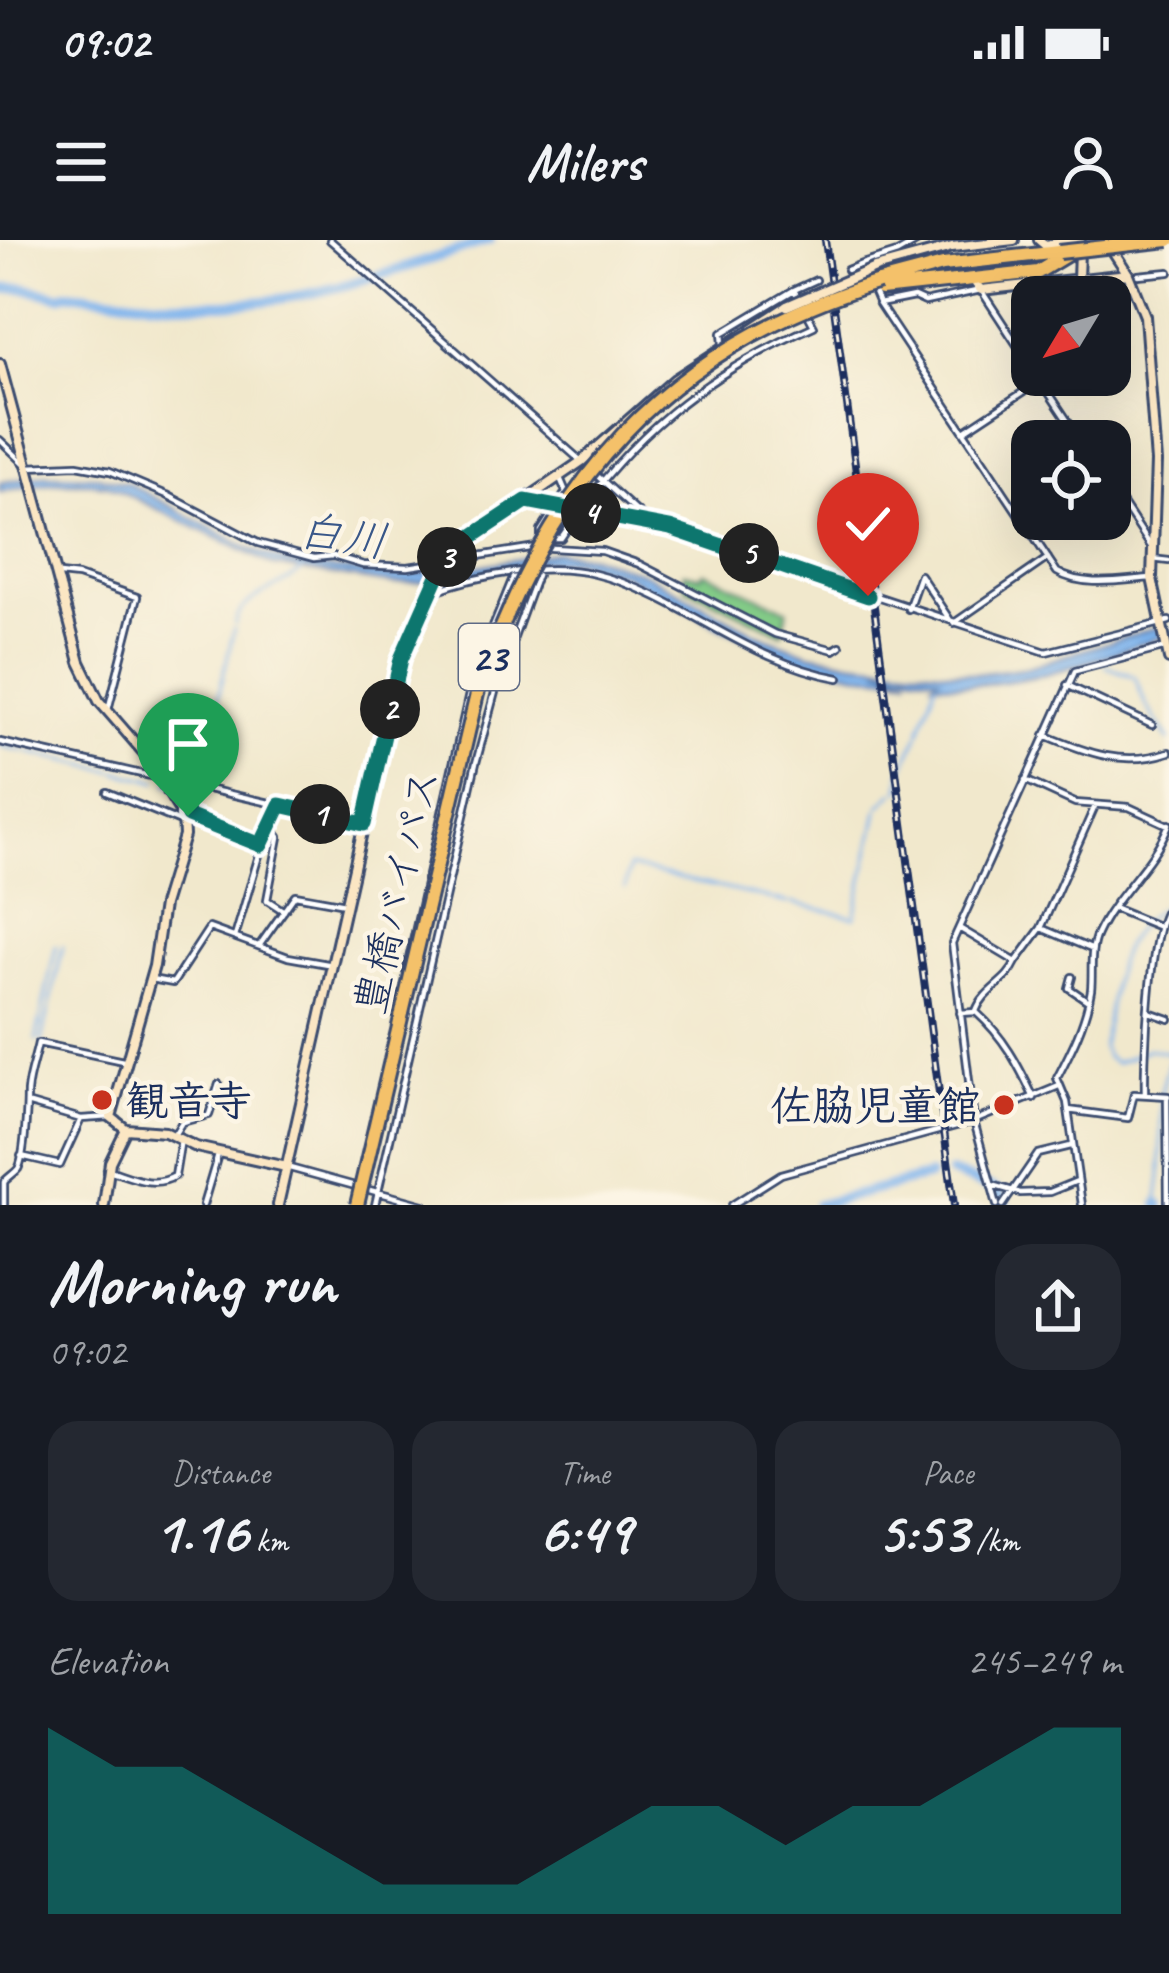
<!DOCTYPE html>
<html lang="en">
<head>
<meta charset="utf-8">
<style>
	:root { --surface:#171b24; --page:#242831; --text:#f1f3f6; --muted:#9ea1a6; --accent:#0f766e }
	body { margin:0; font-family:Caveat,"Klee One",sans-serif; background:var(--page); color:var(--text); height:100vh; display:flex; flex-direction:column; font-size:45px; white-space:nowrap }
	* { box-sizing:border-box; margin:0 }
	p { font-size:39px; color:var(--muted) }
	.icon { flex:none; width:66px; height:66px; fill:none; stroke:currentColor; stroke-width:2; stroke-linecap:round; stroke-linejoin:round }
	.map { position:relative; height:965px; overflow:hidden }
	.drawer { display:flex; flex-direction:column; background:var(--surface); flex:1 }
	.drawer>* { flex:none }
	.needle { width:78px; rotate:232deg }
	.buttons { position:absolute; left:1011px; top:36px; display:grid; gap:24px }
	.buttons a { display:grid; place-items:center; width:120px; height:120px; border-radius:24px; background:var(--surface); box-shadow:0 12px 48px #0002; font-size:60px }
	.pin { position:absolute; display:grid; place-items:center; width:102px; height:102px; color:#fff; margin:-123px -51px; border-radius:50% 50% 50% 0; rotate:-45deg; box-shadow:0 0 12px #0007 }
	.pin .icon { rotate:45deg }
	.km { position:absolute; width:60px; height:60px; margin:-30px; border-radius:50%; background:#222; color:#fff; font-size:33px; line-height:60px; text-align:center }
	.round { display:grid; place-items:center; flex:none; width:126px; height:126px; border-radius:36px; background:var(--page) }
	.head { display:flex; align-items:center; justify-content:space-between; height:204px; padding:0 48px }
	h1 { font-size:66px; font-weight:700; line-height:90px }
	.figures { display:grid; grid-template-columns:repeat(3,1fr); gap:18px; height:204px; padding:12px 48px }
	.figures div { display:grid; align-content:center; border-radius:30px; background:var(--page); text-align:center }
	.figures b { font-size:60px; font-weight:700 }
	.figures small { font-size:33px; font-weight:400 }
	.figures p { font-size:33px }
	.chart { height:336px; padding:24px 48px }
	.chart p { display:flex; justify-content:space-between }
	.chart svg { width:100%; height:216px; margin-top:12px; fill:var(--accent); opacity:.7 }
	.status { display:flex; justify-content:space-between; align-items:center; height:84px; padding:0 60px; background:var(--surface); direction:ltr }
	.status svg { height:33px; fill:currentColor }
	header { display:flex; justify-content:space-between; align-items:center; height:156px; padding:0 48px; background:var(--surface); font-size:54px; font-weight:700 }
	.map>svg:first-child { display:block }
	.green { fill:#83cb87; stroke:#4f7d72; stroke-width:3 }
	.water { fill:#7fb4ed; stroke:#4d72a6; stroke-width:3 }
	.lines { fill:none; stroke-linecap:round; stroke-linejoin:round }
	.stream { stroke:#7fb4ed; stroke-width:3 }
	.river { stroke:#7fb4ed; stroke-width:10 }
	.secondary-tunnel { stroke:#c6c3b6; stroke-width:8; stroke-dasharray:8 4; stroke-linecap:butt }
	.street-casing { stroke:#3b4b6e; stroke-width:10 }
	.secondary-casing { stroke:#3b4b6e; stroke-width:14 }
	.highway-casing { stroke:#3b4b6e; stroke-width:18 }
	.street { stroke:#fff; stroke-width:4.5 }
	.secondary { stroke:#fbe6c3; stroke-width:8 }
	.highway { stroke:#f4c16a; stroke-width:12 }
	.rail-casing { stroke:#1b2f5e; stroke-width:8 }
	.rail { stroke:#fcf5e5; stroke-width:3; stroke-dasharray:9; stroke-linecap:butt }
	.secondary-bridge-casing { stroke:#3b4b6e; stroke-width:14; stroke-linecap:butt }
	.highway-bridge-casing { stroke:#3b4b6e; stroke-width:18; stroke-linecap:butt }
	.secondary-bridge { stroke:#fbe6c3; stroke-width:8 }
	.highway-bridge { stroke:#f4c16a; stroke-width:12 }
	.route-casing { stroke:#fff; stroke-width:24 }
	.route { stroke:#0f766e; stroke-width:15 }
	.poi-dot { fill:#c8321e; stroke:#fcf5e5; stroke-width:4.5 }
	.labels { text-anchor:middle; stroke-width:9; stroke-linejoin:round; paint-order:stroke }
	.shield { fill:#fcf5e5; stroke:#5e6a86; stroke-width:3 }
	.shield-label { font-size:39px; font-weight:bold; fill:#1b2f5e }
	.street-label { font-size:42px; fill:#1b2f5e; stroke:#fcf5e5 }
	.poi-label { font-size:42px; font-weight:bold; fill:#1b2f5e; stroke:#fcf5e5; text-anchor:start }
	.water-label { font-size:45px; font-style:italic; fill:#395789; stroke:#fcf5e5 }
</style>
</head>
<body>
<div class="status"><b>09:02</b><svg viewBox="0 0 49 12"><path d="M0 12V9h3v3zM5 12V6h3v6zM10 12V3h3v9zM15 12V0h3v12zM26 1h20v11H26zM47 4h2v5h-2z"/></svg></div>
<header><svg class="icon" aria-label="menu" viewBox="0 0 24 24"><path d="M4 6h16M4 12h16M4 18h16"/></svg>Milers<svg class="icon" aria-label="person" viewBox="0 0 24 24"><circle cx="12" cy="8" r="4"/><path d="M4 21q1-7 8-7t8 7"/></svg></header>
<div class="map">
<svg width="1169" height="965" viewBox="0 0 1169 965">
	<rect width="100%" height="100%" fill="#fcf5e5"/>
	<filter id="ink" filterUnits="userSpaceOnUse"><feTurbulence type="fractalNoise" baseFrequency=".00833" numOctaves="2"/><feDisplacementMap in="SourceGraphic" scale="24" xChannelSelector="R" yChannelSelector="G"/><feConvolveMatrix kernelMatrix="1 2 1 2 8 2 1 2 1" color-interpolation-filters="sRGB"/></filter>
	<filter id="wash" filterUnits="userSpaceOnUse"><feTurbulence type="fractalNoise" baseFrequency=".004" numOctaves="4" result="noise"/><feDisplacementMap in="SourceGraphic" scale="48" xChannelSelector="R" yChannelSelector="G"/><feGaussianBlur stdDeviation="2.7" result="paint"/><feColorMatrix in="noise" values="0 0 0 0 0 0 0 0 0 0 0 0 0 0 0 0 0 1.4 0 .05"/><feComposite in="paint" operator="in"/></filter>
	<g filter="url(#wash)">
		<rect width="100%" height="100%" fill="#f1e8cc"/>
		<path class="green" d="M684 332 701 336 704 332 788 370 782 393 686 347Z"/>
		<path class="water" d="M43 235 97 236 127 243 250 309 290 324 393 336 465 329 557 312 592 316 643 333 759 395 808 413 854 422 978 434 1026 428 1152 389 1169 388V394C1094 419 1015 454 933 442L939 437 878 428 910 438 865 435 799 421 721 388 625 334 574 320 541 321 451 339 395 344 275 326 108 245C69 238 38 243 0 252V243Z"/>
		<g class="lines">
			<path class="stream" d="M235 384C243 353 281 351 302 330
				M1106 426 1135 437 1145 463 1169 500
				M920 491 936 442
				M0 506 23 511
				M27 512 113 531
				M117 532 157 541
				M168 543 197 549
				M198 544 234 389
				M900 551 902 532 918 495
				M880 566 894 552
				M625 648 629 627 788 663
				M792 663 855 677 878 571
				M1169 663C1108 696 1115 747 1102 807L1107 818 1115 823 1149 809 1169 813
				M36 800 56 706
				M42 801 63 706
				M1157 965 1161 935V853L1169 822"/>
			<path class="river" d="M0 49 24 48 61 56 66 53C118 57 171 65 222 64 315 62 403 28 490 0
				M951 933 996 950 1006 965
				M1158 964 1160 965
				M817 965 929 936"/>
		</g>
	</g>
	<g filter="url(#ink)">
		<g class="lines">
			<path class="secondary-tunnel" d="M956 13 972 38"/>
			<g class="street-casing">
				<path id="street" d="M330 0 580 220
					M920 0 897 13 862 24 879 64 914 57 925 62 981 50 1032 128
					M847 30 862 24
					M1138 35 1169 32
					M794 50 816 40
					M879 64 1057 332C1083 348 1122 340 1152 338
					M723 104 722 93 794 50 800 61
					M1037 135 1081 201
					M964 191 1040 141
					M0 200 24 223
					M27 227 77 225 110 231 167 255 258 303 314 318 333 316 363 325 408 327 536 307 602 311 639 324 775 394 834 410 840 406
					M593 232 646 280
					M560 238 566 252 541 291V298H561C627 197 703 135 814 86L806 71
					M1110 244 1152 308
					M526 261 559 267
					M571 269 670 288 1046 412 1169 381
					M1152 319 1169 321
					M60 334 78 336 137 357 108 470
					M920 335 950 380
					M432 352C477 335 548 322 595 334 679 354 746 422 839 438
					M908 369 920 335
					M954 383 1048 318
					M1067 445 1152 485
					M1045 495C1087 513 1124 527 1169 512
					M0 502 363 584
					M1025 540 1075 563 1129 567 1168 585
					M107 552 183 583
					M183 576 261 605
					M269 585 279 597 267 660 284 671
					M1113 668 1157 686
					M959 688 1016 722 1041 688 1095 566
					M1041 688 1091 709
					M235 697 267 588 279 567
					M259 706 295 655 345 664
					M1072 737 1069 748 1088 761
					M151 739 173 743 209 688 288 717 333 725
					M976 771C984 749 1007 743 1016 722
					M1149 772 1169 779
					M960 773 976 772C1004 797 1018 824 1034 858
					M1145 853C1144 820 1149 687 1169 667
					M1167 857 1168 965
					M30 864 81 879 111 877
					M1068 870 1128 878 1134 854 1168 856
					M174 895 182 882 209 875 219 844
					M21 916 60 925 81 879
					M286 927 424 965
					M109 930C131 937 154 949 175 936L181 899
					M992 945 1020 953 1050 952 1077 941
					M4 965V942C8 937 14 934 18 929 25 918 27 864 27 852 28 836 35 818 38 803L128 822
					M203 965 219 911
					M375 965 476 523 498 441 537 335 513 338 473 436 406 732
					M732 965 781 934 974 881 1059 846
					M997 965 974 881 952 703 1075 431 1163 408
					M1003 965 1038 914 1071 906
					M1082 965 1067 862 1057 838C1071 811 1086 782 1091 750 1093 732 1089 711 1097 694 1116 653 1153 626 1169 584"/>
			</g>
			<g class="secondary-casing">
				<path id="secondary" d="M1039 0 1045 5 1080 0
					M1106 0 1128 34 1145 76 1156 222 1152 338 1169 419
					M875 28 952 7 1014 0
					M1078 39 1079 11
					M976 44 981 50 1128 34
					M0 124 80 422 99 461 145 514 183 576 184 596 163 665 154 726 111 877 126 889 165 892 196 907 286 927
					M104 965 110 922 126 889
					M278 965 401 419 444 322 458 306 582 221 675 139 787 66"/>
			</g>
			<g class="highway-casing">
				<path id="highway" d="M879 42 943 25 1059 12
					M881 49 1038 32 1076 9"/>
			</g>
			<use href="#street" class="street"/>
			<use href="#secondary" class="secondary"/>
			<use href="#highway" class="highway"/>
			<g class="rail-casing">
				<path id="rail" d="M825 0 954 965"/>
			</g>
			<use href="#rail" class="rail"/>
			<g class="secondary-bridge-casing">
				<path id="secondary-bridge" d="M787 66 875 28"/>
			</g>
			<g class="highway-bridge-casing">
				<path id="highway-bridge" d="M1059 12 1169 0
					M357 965 477 454C546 244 664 108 879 42"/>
			</g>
			<use href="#secondary-bridge" class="secondary-bridge"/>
			<use href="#highway-bridge" class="highway-bridge"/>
		</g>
	</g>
	<g class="lines" filter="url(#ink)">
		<g class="route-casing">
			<path id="route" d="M188 576 261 605 280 565 364 584 401 419 444 322 458 306 526 261 670 288 868 356"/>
		</g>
		<use href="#route" class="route"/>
	</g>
	<g class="poi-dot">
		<circle cx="102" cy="860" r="12"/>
		<circle cx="1004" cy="865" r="12"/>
	</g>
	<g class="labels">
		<rect class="shield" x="459" y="384" width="60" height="66" rx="9"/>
		<g class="shield-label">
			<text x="489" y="431">23</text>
		</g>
		<g class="street-label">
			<text transform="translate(396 651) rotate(-77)" y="15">豊橋バイパス</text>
		</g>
		<g class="poi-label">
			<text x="126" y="875">観音寺</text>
			<text x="980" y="880" text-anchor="end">佐脇児童館</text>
		</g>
		<g class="water-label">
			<text transform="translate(343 295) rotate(8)" y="16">白川</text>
		</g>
	</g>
</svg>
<div class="buttons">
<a><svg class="needle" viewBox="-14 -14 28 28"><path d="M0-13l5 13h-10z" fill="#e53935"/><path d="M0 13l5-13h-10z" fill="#9ea1a6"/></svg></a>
<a><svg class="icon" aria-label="locate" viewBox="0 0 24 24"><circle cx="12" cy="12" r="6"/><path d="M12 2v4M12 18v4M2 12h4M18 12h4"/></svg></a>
</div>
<div class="pin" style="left:188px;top:576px;background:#1e9e55"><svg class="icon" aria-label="arrive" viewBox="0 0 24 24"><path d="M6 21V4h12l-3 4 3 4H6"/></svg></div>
<div class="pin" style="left:868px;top:356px;background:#d93025"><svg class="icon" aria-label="check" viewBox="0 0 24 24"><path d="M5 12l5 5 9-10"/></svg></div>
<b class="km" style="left:320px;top:574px">1</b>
<b class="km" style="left:390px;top:469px">2</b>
<b class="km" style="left:447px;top:317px">3</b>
<b class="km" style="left:591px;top:273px">4</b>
<b class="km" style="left:749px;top:313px">5</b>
</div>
<section class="drawer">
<div class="head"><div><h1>Morning run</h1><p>09:02</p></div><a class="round"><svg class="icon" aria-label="share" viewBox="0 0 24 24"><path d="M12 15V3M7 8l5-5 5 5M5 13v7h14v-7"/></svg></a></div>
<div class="figures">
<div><p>Distance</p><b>1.16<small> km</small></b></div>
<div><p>Time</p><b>6:49</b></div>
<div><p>Pace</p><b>5:53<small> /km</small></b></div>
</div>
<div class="chart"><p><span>Elevation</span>245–249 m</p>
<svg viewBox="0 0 160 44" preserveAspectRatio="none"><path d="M0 44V6L10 14L20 14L30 22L40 30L50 38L60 38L70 38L80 30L90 22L100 22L110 30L120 22L130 22L140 14L150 6L160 6V44z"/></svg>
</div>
</section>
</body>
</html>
